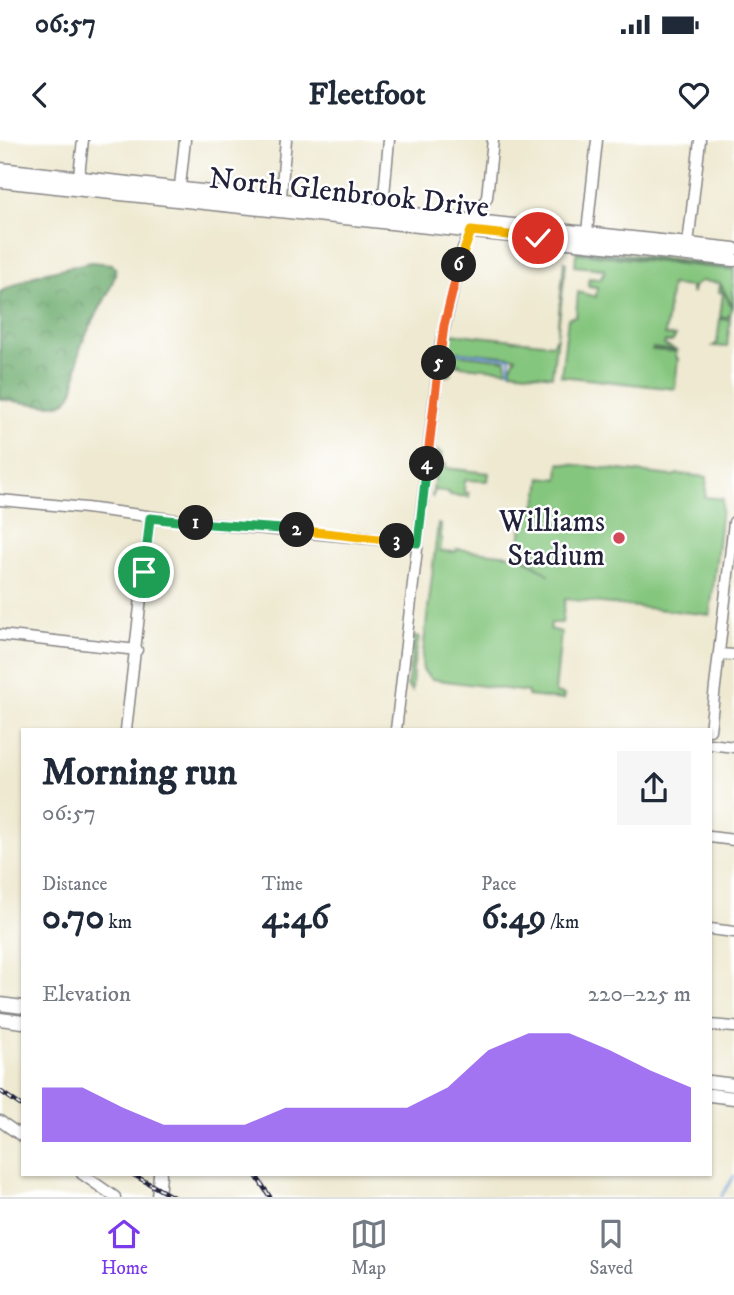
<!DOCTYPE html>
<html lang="en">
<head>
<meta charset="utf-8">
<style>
	:root { --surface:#fff; --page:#f6f6f7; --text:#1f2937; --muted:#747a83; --line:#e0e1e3; --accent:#7c3aed }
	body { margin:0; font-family:"IM FELL DW Pica",serif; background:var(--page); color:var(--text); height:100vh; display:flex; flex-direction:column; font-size:26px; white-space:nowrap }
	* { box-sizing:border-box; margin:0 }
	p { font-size:23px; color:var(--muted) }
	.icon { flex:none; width:38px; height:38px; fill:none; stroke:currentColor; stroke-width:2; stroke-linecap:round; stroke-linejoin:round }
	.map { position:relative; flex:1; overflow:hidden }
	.details { position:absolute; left:21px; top:588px; width:691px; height:448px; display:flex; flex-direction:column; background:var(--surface); border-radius:0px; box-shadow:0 2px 5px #0004 }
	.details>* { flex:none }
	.pin { position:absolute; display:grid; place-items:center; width:60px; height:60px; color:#fff; margin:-30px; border:4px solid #fff; border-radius:50%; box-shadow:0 2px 7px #0007 }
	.km { position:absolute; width:35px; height:35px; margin:-18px; border-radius:50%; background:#222; color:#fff; font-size:19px; line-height:35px; text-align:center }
	.round { display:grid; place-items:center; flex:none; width:74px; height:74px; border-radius:0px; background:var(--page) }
	.head { display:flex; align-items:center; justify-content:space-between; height:119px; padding:0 21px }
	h1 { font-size:38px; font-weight:700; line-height:52px }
	.stats { display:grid; grid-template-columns:repeat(3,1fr); gap:10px; height:119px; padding:7px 21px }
	.stats div { display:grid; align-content:center }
	.stats b { font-size:35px; font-weight:700 }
	.stats small { font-size:19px; font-weight:400 }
	.stats p { font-size:19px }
	.chart { height:196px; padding:14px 21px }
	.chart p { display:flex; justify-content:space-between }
	.chart svg { width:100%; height:126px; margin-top:7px; fill:var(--accent); opacity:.7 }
	.status { display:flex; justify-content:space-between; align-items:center; height:49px; padding:0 35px; background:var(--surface); direction:ltr }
	.status svg { height:19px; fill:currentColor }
	header { display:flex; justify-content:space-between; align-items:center; height:91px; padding:0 21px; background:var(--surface); font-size:32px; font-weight:700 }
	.tabs { display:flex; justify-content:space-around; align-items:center; height:98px; border-top:2px solid var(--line); background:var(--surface); font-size:19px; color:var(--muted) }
	.tabs a { display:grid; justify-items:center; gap:4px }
	.tabs .selected { color:var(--accent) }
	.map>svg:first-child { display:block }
	.green { fill:#85c67e; stroke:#54745c; stroke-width:2 }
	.forest { fill:url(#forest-crowns); stroke:#476654; stroke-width:2 }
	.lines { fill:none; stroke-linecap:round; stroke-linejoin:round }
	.stream { stroke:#6f9ed8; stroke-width:2 }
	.minor-casing { stroke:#888686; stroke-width:13 }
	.major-casing { stroke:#888686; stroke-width:15 }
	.minor { stroke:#fff; stroke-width:10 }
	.major { stroke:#fff; stroke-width:12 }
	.rail-casing { stroke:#22223b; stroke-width:4.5 }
	.rail { stroke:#fff; stroke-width:2; stroke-dasharray:5; stroke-linecap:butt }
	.split-1-casing { stroke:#fff; stroke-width:14 }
	.split-2-casing { stroke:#fff; stroke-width:14 }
	.split-3-casing { stroke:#fff; stroke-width:14 }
	.split-4-casing { stroke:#fff; stroke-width:14 }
	.split-5-casing { stroke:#fff; stroke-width:14 }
	.split-6-casing { stroke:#fff; stroke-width:14 }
	.split-7-casing { stroke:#fff; stroke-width:14 }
	.split-1 { stroke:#22a559; stroke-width:9 }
	.split-2 { stroke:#22a559; stroke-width:9 }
	.split-3 { stroke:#f5b400; stroke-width:9 }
	.split-4 { stroke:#22a559; stroke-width:9 }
	.split-5 { stroke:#f0652b; stroke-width:9 }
	.split-6 { stroke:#f0652b; stroke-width:9 }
	.split-7 { stroke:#f5b400; stroke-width:9 }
	.poi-dot { fill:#d1495b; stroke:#fff; stroke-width:2.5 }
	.labels { text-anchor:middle; stroke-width:5; stroke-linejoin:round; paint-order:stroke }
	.street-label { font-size:30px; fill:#22223b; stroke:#fff }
	.poi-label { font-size:30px; fill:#22223b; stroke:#fff; text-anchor:end }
</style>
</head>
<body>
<div class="status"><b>06:57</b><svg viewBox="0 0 49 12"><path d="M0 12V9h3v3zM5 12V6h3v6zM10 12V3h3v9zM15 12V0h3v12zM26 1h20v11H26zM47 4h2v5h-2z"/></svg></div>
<header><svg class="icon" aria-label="back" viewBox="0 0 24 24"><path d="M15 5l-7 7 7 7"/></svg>Fleetfoot<svg class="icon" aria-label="heart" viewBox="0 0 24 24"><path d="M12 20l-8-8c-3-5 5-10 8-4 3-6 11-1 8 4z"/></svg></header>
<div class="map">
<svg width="734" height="1057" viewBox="0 0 734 1057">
	<defs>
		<pattern id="forest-crowns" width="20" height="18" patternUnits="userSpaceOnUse" patternTransform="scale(1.75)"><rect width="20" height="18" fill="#6cab6d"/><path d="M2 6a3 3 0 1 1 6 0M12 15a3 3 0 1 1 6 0" fill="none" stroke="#588b5b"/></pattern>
	</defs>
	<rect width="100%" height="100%" fill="#fff"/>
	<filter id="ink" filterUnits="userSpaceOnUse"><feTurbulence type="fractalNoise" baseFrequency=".0143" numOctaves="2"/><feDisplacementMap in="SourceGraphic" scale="14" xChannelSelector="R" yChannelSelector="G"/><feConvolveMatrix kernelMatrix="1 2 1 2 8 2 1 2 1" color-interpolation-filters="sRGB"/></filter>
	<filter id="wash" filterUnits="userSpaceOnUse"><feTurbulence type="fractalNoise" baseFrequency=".00686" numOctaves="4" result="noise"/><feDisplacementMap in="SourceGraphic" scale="28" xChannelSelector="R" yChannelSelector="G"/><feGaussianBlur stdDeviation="1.57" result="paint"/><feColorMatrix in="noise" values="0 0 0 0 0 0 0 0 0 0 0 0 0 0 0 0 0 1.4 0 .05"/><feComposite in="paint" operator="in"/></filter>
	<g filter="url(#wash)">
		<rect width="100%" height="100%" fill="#eee9d0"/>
		<path class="green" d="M578 109 734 125V128L576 111Z
			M576 113 734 130 733 167 720 143 701 141 693 147V153H691V147L671 145 665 195 676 196 672 202H665L664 205 678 211 653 208 652 210 676 212V217L678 218 675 249 561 236 568 178 576 176 578 152 596 157 597 147 588 146 589 138 601 139 602 134H604V129L575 126Z
			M564 121 566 123 552 236 511 231V226L516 217 455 211V214L506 220 507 230 461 226 459 223 458 225H452L451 235 446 236 451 193 552 204 557 196Z
			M720 144 731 166 730 178 728 175 727 178 720 177 723 153 719 152Z
			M720 179 730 180 727 207 713 206 717 203Z
			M438 311 442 314 441 324H446V328L489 333 488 341 465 340 464 352 469 353V357L449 355V352L435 350 432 358Z
			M559 323 672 336 678 334 707 337 705 357 723 359 710 475 565 459 562 483H551L550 489 561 492 555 553 564 555 563 560 528 556V552L431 539 423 530 422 521 438 384 441 385 440 397 442 398 440 411 456 412 457 409 519 416 550 435 519 414 522 383C537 369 539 358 541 337L558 339Z
			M414 497H419L413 529 412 551 407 546Z"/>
		<path class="forest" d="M91 122 112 124 116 130C110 159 87 183 79 213 76 227 78 255 64 262 50 269 16 261 0 259V152L38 134Z"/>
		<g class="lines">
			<path class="stream" d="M457 212 510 218 509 231
				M721 1057 734 1036"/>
		</g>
	</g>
	<g filter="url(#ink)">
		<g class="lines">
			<g class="minor-casing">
				<path id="minor" d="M78 44 83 0
					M179 55 185 0
					M280 66 286 0
					M382 77 389 0
					M586 101 597 0
					M687 113 700 0
					M0 360 86 368 200 383 418 403
					M0 495 137 510
					M719 514 734 515
					M126 590 150 378
					M396 590 441 202 463 108 487 57 493 0
					M710 590 734 382
					M710 604 734 607
					M710 697 734 700
					M710 789 734 792
					M710 885 734 887
					M0 981 23 997
					M82 1034 115 1057"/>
			</g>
			<g class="major-casing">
				<path id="major" d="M0 29 734 109
					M0 41 734 120
					M0 864 23 867
					M0 879 23 882
					M710 942 734 945
					M710 955 734 958
					M158 1057 160 1034"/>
			</g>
			<use href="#minor" class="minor"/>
			<use href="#major" class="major"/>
			<g class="rail-casing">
				<path id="rail" d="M0 951 23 967
					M132 1034 173 1057
					M255 1034 270 1057"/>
			</g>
			<use href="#rail" class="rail"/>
		</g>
	</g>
	<g class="lines" filter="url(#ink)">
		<g class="split-1-casing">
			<path id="split-1" d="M144 432 150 378 196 383"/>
		</g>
		<g class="split-2-casing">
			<path id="split-2" d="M196 383 297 390"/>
		</g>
		<g class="split-3-casing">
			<path id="split-3" d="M297 390 397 401"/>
		</g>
		<g class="split-4-casing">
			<path id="split-4" d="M397 401 418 403 427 324"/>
		</g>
		<g class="split-5-casing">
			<path id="split-5" d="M427 324 439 223"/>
		</g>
		<g class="split-6-casing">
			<path id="split-6" d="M439 223 444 186 459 125"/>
		</g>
		<g class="split-7-casing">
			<path id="split-7" d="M459 125 471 91 538 98"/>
		</g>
		<use href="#split-1" class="split-1"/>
		<use href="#split-2" class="split-2"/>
		<use href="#split-3" class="split-3"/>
		<use href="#split-4" class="split-4"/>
		<use href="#split-5" class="split-5"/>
		<use href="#split-6" class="split-6"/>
		<use href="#split-7" class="split-7"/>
	</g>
	<circle class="poi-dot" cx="619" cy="398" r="7"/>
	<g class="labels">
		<g class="street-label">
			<text transform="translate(349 52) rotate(6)" y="10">North Glenbrook Drive</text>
		</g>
		<g class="poi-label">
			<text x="605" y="391">Williams<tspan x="605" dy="34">Stadium</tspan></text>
		</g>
	</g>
</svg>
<div class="pin" style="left:144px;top:432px;background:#1e9e55"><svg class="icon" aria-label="arrive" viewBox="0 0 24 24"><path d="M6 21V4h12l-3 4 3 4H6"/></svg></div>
<div class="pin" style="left:538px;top:98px;background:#d93025"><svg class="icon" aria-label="check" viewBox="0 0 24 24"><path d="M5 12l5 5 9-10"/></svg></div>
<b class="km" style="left:196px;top:383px">1</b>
<b class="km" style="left:297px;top:390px">2</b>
<b class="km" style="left:397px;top:401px">3</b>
<b class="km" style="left:427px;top:324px">4</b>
<b class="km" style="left:439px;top:223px">5</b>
<b class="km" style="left:459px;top:125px">6</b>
<section class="details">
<div class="head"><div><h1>Morning run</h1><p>06:57</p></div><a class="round"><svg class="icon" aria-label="share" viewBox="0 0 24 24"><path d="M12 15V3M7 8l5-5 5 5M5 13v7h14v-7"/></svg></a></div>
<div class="stats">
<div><p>Distance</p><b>0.70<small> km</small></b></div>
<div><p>Time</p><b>4:46</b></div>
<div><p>Pace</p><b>6:49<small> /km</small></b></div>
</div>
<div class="chart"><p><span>Elevation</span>220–225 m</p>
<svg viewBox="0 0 160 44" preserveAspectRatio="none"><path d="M0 44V25L10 25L20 32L30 38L40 38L50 38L60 32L70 32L80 32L90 32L100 25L110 12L120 6L130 6L140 12L150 19L160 25V44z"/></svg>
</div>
</section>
</div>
<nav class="tabs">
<a class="selected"><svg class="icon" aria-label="home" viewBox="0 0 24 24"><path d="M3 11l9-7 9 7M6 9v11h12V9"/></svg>Home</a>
<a><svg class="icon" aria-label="map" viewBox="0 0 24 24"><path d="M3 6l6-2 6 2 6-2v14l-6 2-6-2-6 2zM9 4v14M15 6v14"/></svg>Map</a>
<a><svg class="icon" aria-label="saved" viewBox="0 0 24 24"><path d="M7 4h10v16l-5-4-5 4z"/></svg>Saved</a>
</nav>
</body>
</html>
